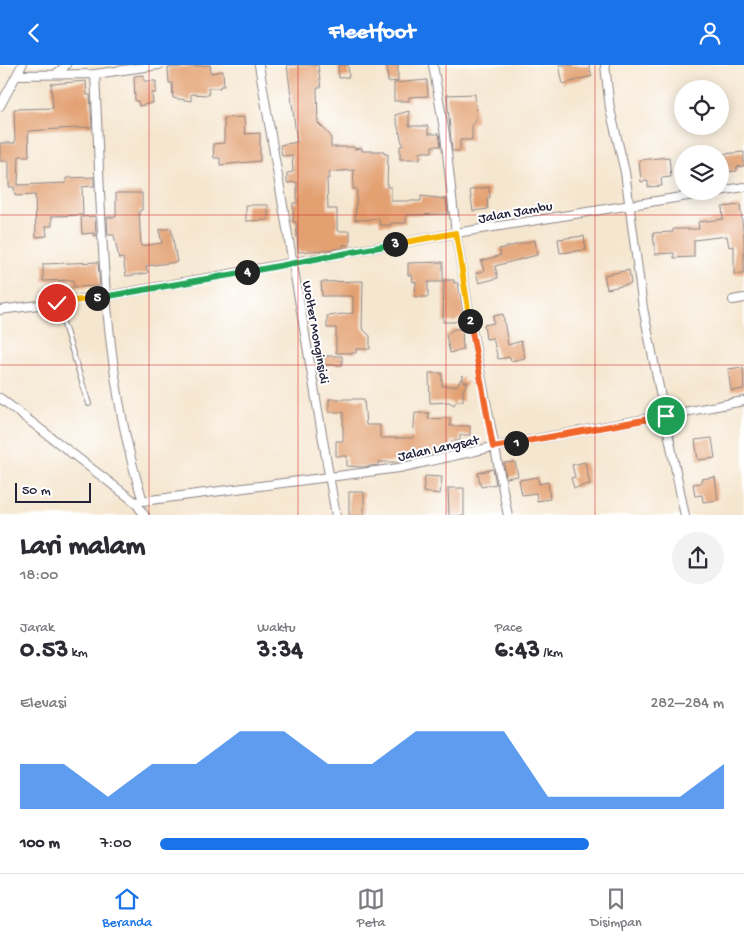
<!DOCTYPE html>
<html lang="id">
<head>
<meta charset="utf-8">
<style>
	:root { --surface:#fff; --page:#f2f2f3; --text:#2b2b33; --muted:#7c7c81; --line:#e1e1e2; --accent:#1a73e8 }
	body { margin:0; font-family:"Gochi Hand",sans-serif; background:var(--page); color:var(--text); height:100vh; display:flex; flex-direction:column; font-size:19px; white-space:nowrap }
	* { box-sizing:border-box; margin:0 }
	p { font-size:16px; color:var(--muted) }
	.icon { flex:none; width:28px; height:28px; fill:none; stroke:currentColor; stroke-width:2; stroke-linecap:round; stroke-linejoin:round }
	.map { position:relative; height:450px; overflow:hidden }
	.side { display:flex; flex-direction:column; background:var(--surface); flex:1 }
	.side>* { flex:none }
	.tools { position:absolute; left:674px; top:15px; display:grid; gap:10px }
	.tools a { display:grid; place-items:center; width:55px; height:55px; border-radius:50%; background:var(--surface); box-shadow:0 2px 12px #0003; font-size:25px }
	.scale { position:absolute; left:15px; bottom:12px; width:76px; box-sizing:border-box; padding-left:5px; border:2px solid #22223b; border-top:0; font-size:14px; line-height:18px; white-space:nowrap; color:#22223b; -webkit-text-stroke:4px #fff; paint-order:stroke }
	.pin { position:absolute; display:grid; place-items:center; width:42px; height:42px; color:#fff; margin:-21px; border:2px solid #fff; border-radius:50%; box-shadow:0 1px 5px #0007 }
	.km { position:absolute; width:25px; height:25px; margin:-12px; border-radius:50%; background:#222; color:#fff; font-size:14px; line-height:25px; text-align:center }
	.round { display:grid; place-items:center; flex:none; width:52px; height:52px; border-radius:26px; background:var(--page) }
	.headline { display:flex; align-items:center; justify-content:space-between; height:85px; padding:0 20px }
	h1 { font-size:28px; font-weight:700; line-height:38px }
	.figures { display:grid; grid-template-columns:repeat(3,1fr); gap:8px; height:85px; padding:5px 20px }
	.figures div { display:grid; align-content:center }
	.figures b { font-size:25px; font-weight:700 }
	.figures small { font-size:14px; font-weight:400 }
	.figures p { font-size:14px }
	.chart { height:140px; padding:10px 20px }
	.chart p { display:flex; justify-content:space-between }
	.chart svg { width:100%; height:90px; margin-top:5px; fill:var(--accent); opacity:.7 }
	ul { padding:0 20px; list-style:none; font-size:16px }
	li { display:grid; grid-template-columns:80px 60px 1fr; align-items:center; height:38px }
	li i { height:12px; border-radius:6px; background:var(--accent) }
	header { display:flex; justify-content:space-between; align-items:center; height:65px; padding:0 20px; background:var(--accent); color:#fff; font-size:22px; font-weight:700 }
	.tab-bar { display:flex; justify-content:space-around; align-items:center; height:70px; border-top:1px solid var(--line); background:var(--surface); font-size:14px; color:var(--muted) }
	.tab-bar a { display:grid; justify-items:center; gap:2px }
	.tab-bar .current { color:var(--accent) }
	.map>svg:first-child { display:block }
	.building { fill:#e3a172 }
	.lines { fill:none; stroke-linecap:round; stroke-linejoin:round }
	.service-casing { stroke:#8c8485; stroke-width:6 }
	.minor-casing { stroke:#8c8485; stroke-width:10 }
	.service { stroke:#fff; stroke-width:4 }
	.minor { stroke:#fff; stroke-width:8 }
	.split-1-casing { stroke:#fff; stroke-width:10 }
	.split-2-casing { stroke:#fff; stroke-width:10 }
	.split-3-casing { stroke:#fff; stroke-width:10 }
	.split-4-casing { stroke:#fff; stroke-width:10 }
	.split-5-casing { stroke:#fff; stroke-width:10 }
	.split-6-casing { stroke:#fff; stroke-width:10 }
	.split-1 { stroke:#f0652b; stroke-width:6 }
	.split-2 { stroke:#f0652b; stroke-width:6 }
	.split-3 { stroke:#f5b400; stroke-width:6 }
	.split-4 { stroke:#22a559; stroke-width:6 }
	.split-5 { stroke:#22a559; stroke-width:6 }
	.split-6 { stroke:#f5b400; stroke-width:6 }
	.grid { fill:none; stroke:#d62828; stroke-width:1; stroke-opacity:0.55 }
	.labels { text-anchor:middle; stroke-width:4; stroke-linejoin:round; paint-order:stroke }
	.street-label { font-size:14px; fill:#22223b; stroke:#fff }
</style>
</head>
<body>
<header><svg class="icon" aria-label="back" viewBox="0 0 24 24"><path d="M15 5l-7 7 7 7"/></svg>Fleetfoot<svg class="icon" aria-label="person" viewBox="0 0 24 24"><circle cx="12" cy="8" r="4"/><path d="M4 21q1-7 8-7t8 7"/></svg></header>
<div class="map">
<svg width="744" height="451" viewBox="0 0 744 451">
	<rect width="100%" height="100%" fill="#fff"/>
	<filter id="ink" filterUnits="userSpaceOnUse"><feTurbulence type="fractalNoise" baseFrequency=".02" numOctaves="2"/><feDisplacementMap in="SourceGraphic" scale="10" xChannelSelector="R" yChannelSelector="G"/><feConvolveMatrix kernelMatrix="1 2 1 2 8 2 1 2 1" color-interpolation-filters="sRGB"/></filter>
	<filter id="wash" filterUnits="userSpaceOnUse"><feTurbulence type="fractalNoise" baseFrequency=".0096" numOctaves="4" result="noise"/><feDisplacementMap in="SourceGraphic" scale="20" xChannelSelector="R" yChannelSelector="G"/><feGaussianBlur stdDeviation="1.12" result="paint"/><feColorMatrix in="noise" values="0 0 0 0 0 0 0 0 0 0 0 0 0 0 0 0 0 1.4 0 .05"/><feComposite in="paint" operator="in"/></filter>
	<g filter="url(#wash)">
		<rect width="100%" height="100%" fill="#f5e6cf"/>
		<g id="blocks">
			<path class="building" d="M210 0 211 8 223 6 224 21H220V23H208L209 30 191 29V36L173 33 172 18H169L168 3Z
				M287 0H318L321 23H317L318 58 331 71V82H354V84L362 83V86H384V89H388L387 122H391V136H421V131L446 134 448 149 406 150V158H391V160H380L379 154 355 155 357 124H353L354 105 329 107 330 113H327L328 144H337V166H350V180H343V183L337 184 298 187 296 157H293V138H297V117L287 118V108L293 107 292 90 282 91 280 80 297 77Z
				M338 0H348L349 12 339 13Z
				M387 0H398V16L388 17Z
				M559 0H589L592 11 563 19Z
				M144 10V16H156V28H152L153 38 139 41 138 36H135L134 11Z
				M427 15 428 31 409 32V36H394V18Z
				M86 16 87 30H90L92 62 28 66 29 91H19L18 120 66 118V113L94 112V121L82 122 83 150 52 151V161H46L47 171 36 172 35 130 15 131 14 122H9V96H0V78H15L14 44 53 43 51 19Z
				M475 29 476 56 472 59V75H460V86H452L447 30Z
				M409 46V61H428V69H439L441 81H432V87H420V94H400V81H403L395 50Z
				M244 52 245 69 260 68V96L220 100V93H214L213 79 224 78V53Z
				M744 87V101L737 102V106L725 107 723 89Z
				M669 92 671 112 661 113 662 121 648 122V116L641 117 639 95Z
				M489 122 490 133H487L488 144 473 146 470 125Z
				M116 128H142V145L139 146 141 181 162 178 159 165 171 163 177 197 146 201 148 208 126 211 123 193 119 194 114 170H108L107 152H116Z
				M246 140H268V155L246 156Z
				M740 140 744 171V209H734V181L729 182 727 171 694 175V192L674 193V188L655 189 653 168 673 167V164H699L698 157 723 154 722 142Z
				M95 151 96 171H94V168L82 169 81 152Z
				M584 171 586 185 560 188 558 174Z
				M535 175 537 190 495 201 498 213 479 218 476 208 484 206 481 196 501 190 499 184Z
				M98 197 100 221 74 222 73 215 43 216V199Z
				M443 197V217H428V232H415L416 216 413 217 412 210H408V198Z
				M629 205 631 219 607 224 604 210Z
				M444 215H454V218H458L464 250 455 257H443Z
				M363 216 362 263 370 271V284H356V288H336V263H327V251L353 248V231H322L321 217Z
				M503 249 508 280 521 276 525 293 511 296 510 292 498 294 493 273 486 274 484 260 494 258 493 251Z
				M454 264H462L463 284 450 288 446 270Z
				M324 291H342V300H324Z
				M743 302 744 324 731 326 728 304Z
				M429 308H442V321H457L463 310V317H468L463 325V336H456L454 340 449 337 430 338Z
				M329 334H364L366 360H380V373H413L415 348H429L428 354 450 353V361H470V370H460V376H451V385H437V389L410 392V395L398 397H379V400L363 402 347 401V391H336V376H343V347H329Z
				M712 373 715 393 698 395 695 375Z
				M515 397 518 411 506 413 504 398Z
				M585 397 590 419 574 423 571 413 575 412 572 400Z
				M493 404 496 419 481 422 478 408Z
				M425 411 442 412 440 429 423 427Z
				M538 412 539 419 548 417 550 434 537 436 536 428 522 430 519 415Z
				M715 412 718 435 703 437 702 430 695 431 693 419 701 418V414Z
				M448 423H464V451H449Z
				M349 427H364V451H349Z"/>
		</g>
	</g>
	<g filter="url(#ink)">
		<use href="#blocks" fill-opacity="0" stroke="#8c8485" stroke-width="1"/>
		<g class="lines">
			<g class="service-casing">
				<path id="service" d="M57 238 89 339"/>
			</g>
			<g class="minor-casing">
				<path id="minor" d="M259 0 336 451
					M433 0 445 70 456 168 470 254 508 451
					M605 0 610 44 625 107 643 243 685 451
					M56 9 66 0
					M95 9C102 148 100 302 143 436
					M17 10 95 9 159 0
					M0 41 22 0
					M733 235 744 233
					M0 245 107 231 456 168 744 122
					M0 333 135 437 145 451
					M135 437 399 403 493 382 744 336"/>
			</g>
			<use href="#service" class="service"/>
			<use href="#minor" class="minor"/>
		</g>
	</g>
	<g class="lines" filter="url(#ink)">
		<g class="split-1-casing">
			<path id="split-1" d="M516 378 666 351"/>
		</g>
		<g class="split-2-casing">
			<path id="split-2" d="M470 256 493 382 516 378"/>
		</g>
		<g class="split-3-casing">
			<path id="split-3" d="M395 179 456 168 470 256"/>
		</g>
		<g class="split-4-casing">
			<path id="split-4" d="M247 207 395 179"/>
		</g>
		<g class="split-5-casing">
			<path id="split-5" d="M97 233 247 207"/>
		</g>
		<g class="split-6-casing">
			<path id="split-6" d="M57 238 97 233"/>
		</g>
		<use href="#split-1" class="split-1"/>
		<use href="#split-2" class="split-2"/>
		<use href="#split-3" class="split-3"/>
		<use href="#split-4" class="split-4"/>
		<use href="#split-5" class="split-5"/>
		<use href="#split-6" class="split-6"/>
	</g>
	<path class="grid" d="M149 0V451M298 0V451M446 0V451M595 0V451M0 150H744M0 300H744"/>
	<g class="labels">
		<g class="street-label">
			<text transform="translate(515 146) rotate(-10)" y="5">Jalan Jambu</text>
			<text transform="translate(317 267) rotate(80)" y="5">Wolter Monginsidi</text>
			<text transform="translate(438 382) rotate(-12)" y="5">Jalan Langsat</text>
		</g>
	</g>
</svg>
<div class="tools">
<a><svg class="icon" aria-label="locate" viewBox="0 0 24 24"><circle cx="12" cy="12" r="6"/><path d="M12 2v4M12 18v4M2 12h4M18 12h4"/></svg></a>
<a><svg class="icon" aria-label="layers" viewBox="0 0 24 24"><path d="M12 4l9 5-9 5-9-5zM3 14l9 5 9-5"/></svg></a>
</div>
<div class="scale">50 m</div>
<div class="pin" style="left:666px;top:351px;background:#1e9e55"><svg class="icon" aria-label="arrive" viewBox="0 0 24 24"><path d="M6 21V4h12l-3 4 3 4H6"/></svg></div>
<div class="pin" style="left:57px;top:238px;background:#d93025"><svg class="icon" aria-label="check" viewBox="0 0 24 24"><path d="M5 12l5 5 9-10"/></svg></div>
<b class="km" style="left:516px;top:378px">1</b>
<b class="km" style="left:470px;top:256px">2</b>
<b class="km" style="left:395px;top:179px">3</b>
<b class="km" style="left:247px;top:207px">4</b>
<b class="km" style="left:97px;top:233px">5</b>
</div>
<section class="side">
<div class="headline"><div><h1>Lari malam</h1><p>18:00</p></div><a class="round"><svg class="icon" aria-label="share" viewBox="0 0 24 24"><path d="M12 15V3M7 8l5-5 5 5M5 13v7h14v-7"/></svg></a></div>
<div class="figures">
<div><p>Jarak</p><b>0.53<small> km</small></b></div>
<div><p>Waktu</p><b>3:34</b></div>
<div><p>Pace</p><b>6:43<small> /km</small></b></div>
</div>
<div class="chart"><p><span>Elevasi</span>282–284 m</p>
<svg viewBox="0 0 160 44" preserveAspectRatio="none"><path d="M0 44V22L10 22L20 38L30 22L40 22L50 6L60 6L70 22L80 22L90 6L100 6L110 6L120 38L130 38L140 38L150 38L160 22V44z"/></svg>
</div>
<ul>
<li><b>100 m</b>7:00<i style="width:76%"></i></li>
</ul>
</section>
<nav class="tab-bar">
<a class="current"><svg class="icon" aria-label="home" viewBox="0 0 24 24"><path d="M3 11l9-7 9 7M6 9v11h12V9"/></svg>Beranda</a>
<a><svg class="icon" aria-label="map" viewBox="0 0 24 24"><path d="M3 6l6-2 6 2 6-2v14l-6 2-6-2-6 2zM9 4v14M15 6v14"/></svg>Peta</a>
<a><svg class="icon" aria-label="saved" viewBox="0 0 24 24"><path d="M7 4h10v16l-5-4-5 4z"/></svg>Disimpan</a>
</nav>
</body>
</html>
